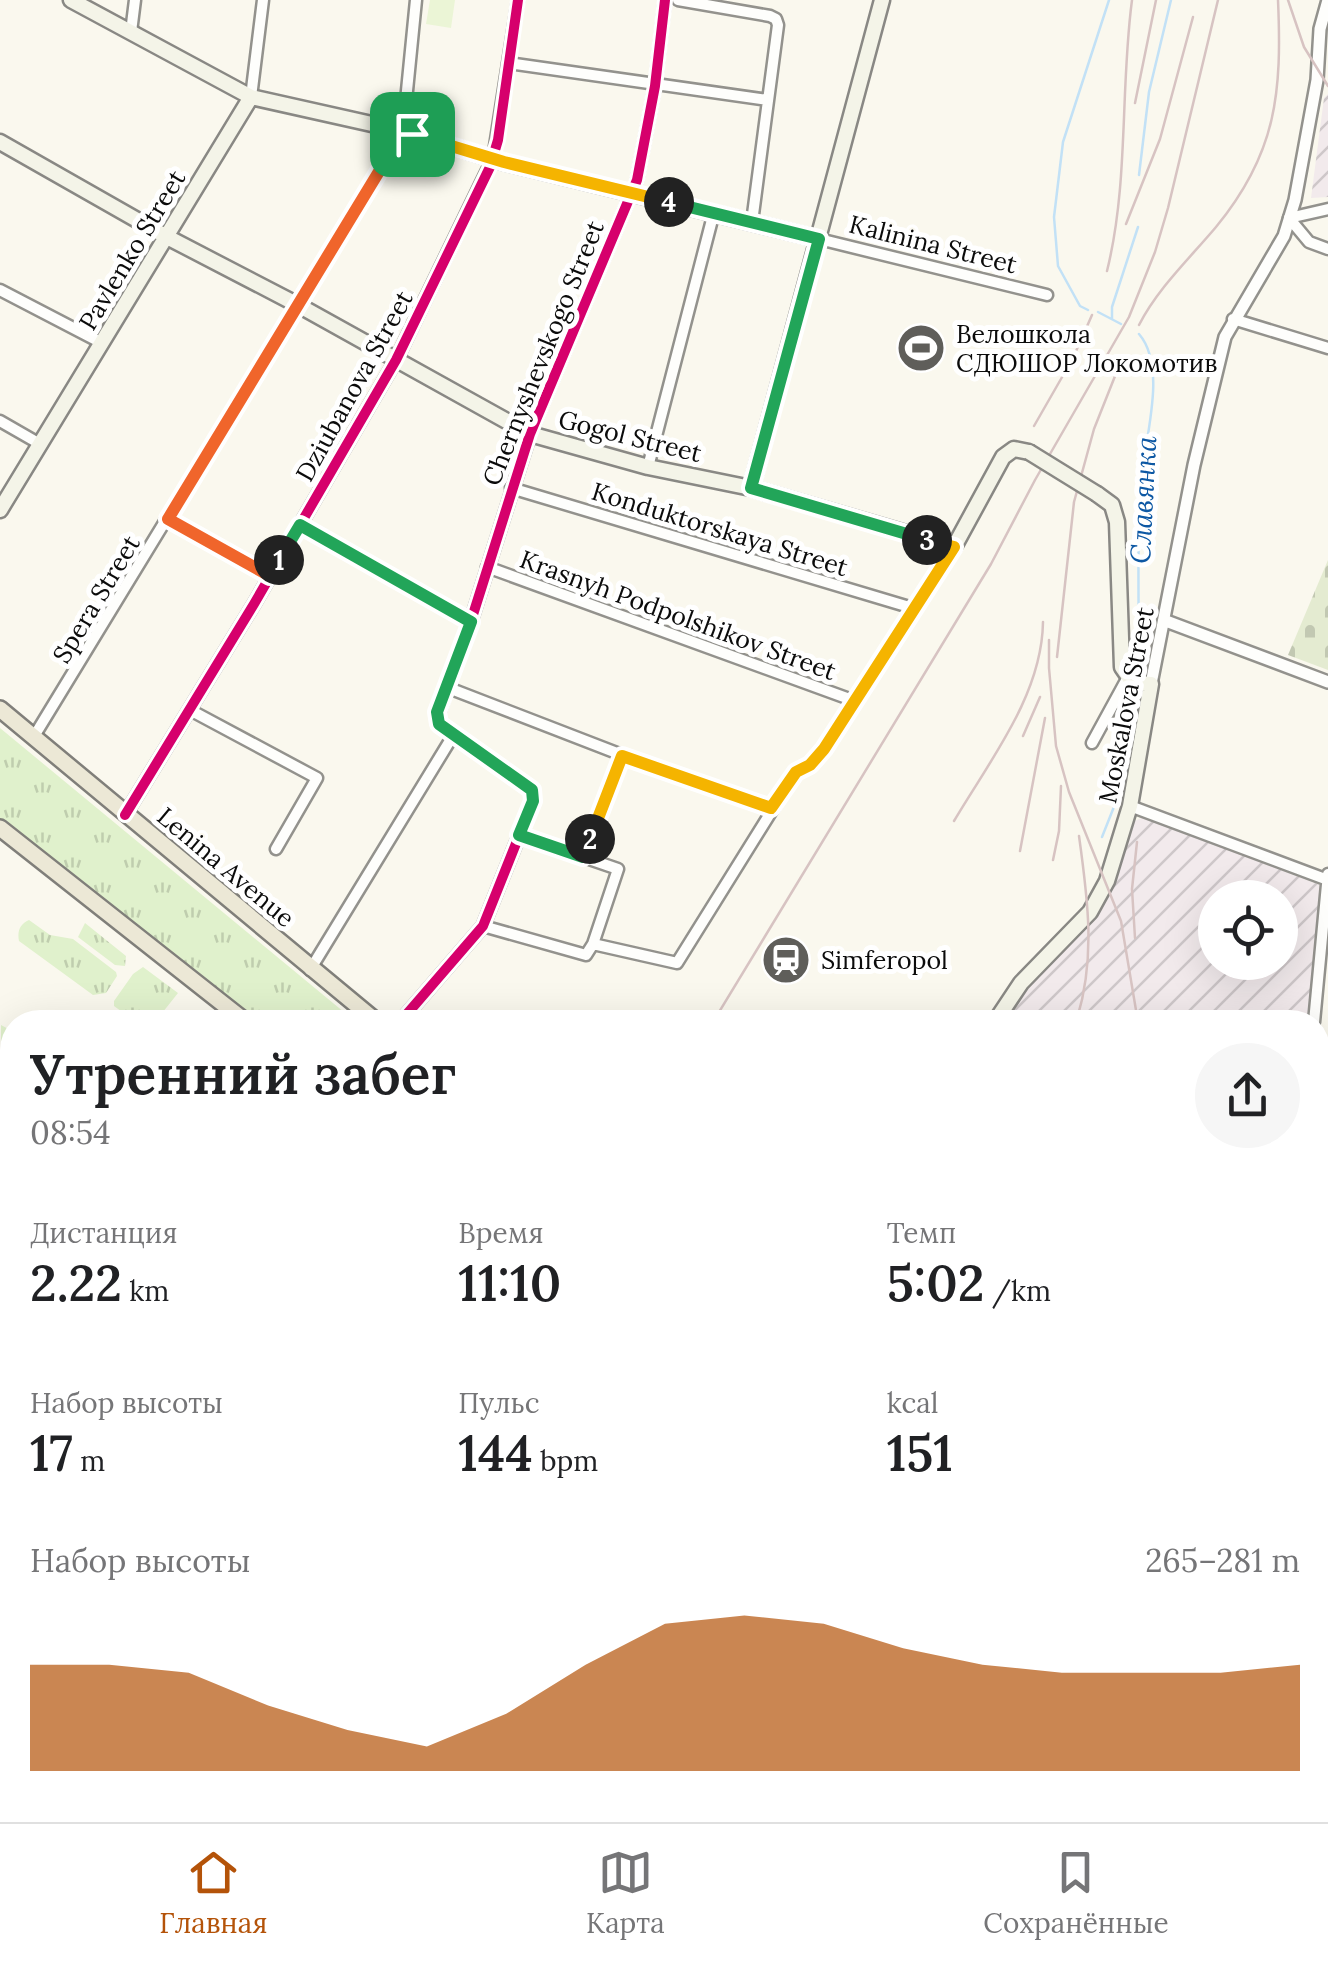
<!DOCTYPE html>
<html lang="ru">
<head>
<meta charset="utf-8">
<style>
	:root { --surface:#fff; --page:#f6f6f6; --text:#202124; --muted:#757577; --line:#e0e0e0; --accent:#b45309 }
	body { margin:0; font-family:Lora,serif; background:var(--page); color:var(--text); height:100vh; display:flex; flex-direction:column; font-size:38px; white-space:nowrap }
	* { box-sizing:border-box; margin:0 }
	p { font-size:32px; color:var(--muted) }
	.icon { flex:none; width:55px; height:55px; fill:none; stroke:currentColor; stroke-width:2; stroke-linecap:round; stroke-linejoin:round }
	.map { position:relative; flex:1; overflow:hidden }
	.side { position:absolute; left:0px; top:1010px; width:1330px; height:812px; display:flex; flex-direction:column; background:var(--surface); border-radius:40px 40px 0 0; box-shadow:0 10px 40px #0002 }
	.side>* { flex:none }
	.fabs { position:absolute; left:1198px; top:880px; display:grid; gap:20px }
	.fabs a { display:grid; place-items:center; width:100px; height:100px; border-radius:50%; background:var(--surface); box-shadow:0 10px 40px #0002; font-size:50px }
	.pin { position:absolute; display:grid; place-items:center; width:85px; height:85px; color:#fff; margin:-42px; border-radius:20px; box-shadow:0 5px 15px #0006 }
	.km { position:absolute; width:50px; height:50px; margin:-25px; border-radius:50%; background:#222; color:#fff; font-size:28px; line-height:50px; text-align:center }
	.round { display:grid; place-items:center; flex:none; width:105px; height:105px; border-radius:52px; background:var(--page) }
	.summary { display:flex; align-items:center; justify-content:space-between; height:170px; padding:0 30px }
	h1 { font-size:55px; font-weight:600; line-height:75px }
	.stats { display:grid; grid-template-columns:repeat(3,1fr); gap:15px; height:170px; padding:10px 30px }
	.stats div { display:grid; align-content:center }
	.stats b { font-size:50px; font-weight:600 }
	.stats small { font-size:28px; font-weight:400 }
	.stats p { font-size:28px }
	.chart { height:280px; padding:20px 30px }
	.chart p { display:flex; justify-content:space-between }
	.chart svg { width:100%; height:180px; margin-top:10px; fill:var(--accent); opacity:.7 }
	.tabs { display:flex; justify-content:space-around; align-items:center; height:140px; border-top:2px solid var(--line); background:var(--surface); font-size:28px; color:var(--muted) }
	.tabs a { display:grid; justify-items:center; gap:5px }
	.tabs .on { color:var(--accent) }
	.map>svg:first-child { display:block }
	.industrial { fill:url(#industrial-furrows); fill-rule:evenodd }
	.grass { fill:url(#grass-tufts) }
	.cemetery { fill:url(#cemetery-stones) }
	.pitch { fill:#ebf5d6 }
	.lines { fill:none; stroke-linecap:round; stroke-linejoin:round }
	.stream { stroke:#c2e1f6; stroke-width:2.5 }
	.river { stroke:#c2e1f6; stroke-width:14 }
	.minor-casing { stroke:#93928d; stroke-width:15 }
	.tertiary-casing { stroke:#93928d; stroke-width:16 }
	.secondary-casing { stroke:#898884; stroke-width:19 }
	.primary-casing { stroke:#807f7a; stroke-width:20 }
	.minor { stroke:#fefefc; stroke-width:10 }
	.tertiary { stroke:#fefefc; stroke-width:11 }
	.secondary { stroke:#f4f4e8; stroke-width:14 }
	.primary { stroke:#ece8d6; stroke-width:15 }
	.rail { stroke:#d7c3c2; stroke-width:2.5 }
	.secondary-bridge-casing { stroke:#898884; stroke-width:19; stroke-linecap:butt }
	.secondary-bridge { stroke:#f4f4e8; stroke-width:14 }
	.cycleway-casing { stroke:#fff; stroke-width:16 }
	.cycleway { stroke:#d6006c; stroke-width:10 }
	.split-1-casing { stroke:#fff; stroke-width:20 }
	.split-2-casing { stroke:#fff; stroke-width:20 }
	.split-3-casing { stroke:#fff; stroke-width:20 }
	.split-4-casing { stroke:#fff; stroke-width:20 }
	.split-5-casing { stroke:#fff; stroke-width:20 }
	.split-1 { stroke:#f0652b; stroke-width:12 }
	.split-2 { stroke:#22a559; stroke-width:12 }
	.split-3 { stroke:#f5b400; stroke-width:12 }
	.split-4 { stroke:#22a559; stroke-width:12 }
	.split-5 { stroke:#f5b400; stroke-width:12 }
	.labels { text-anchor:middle; stroke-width:10; stroke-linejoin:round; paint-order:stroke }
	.street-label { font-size:25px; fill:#0b0b0b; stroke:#fff }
	.poi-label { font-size:25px; fill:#0b0b0b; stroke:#fff; text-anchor:start }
	.water-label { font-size:28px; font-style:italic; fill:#0d58a4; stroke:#fff }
</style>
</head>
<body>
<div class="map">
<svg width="1328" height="1822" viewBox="0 0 1328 1822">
	<defs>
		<pattern id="industrial-furrows" width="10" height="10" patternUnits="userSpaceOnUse" patternTransform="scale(2.5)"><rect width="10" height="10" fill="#f2eaec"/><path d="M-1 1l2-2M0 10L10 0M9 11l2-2" fill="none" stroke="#cec7c9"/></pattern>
		<pattern id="grass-tufts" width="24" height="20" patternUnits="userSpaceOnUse" patternTransform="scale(2.5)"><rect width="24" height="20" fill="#e0f1cc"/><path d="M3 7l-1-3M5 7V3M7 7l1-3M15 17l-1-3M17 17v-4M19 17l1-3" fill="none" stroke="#bfcdae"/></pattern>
		<pattern id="cemetery-stones" width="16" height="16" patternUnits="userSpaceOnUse" patternTransform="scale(2.5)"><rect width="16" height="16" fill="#e4ebd1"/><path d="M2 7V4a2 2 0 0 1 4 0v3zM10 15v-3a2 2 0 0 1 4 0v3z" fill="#c2c8b2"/></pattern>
	</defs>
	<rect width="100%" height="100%" fill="#faf8ee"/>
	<path class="industrial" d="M1328 94V197L1311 198 1324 98Z
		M1143 817 1320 885 1322 888 1310 1022H1002L1028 984 1083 931 1105 902 1133 822ZM1215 898H1280V962H1215Z
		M1318 1368 1328 1372V1466L1318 1479Z
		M246 1810H477L472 1822H240Z
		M966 1810H1071L1062 1822H973Z
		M1140 1810H1262L1278 1822H1148Z"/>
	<path class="grass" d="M0 728 356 1022H255L0 821Z
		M29 920 50 935 73 939 116 972 117 976 106 993 93 995 19 941C17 931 20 924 29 920Z
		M85 923 126 956 125 966 115 965 78 937Z
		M143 967 178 993 155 1022H136L114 1006V1001L133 974Z
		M1 1025 12 1031V1073L6 1080 1 1099Z
		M0 1497 12 1502V1686L0 1679Z"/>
	<path class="cemetery" d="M1328 560V670L1288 655Z"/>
	<path class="pitch" d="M430 0H455L451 28 426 24Z
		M5 1195 12 1201V1229L3 1243 0 1241V1202Z"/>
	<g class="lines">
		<path class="stream" d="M1139 175 1149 92 1171 0
			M1088 310 1080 306 1058 266 1054 217 1063 142 1109 0
			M1098 312 1121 324
			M1112 319V307L1138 227
			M1139 668C1139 610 1137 550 1140 492 1141 450 1170 370 1139 334
			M1102 837 1127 774 1134 697"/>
		<path class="river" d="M491 1822 496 1810"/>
		<g class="minor-casing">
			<path id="minor" d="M678 0 770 16 776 19 778 25 752 222
				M131 32 135 0
				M508 63 768 100
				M251 97 263 0
				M493 159 518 0
				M1328 209 1289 218 1309 242 1328 249
				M819 239 1047 295
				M0 290 102 343
				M1233 319 1328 348
				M0 421 40 444
				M530 434 637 180 655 86 665 0
				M648 467 714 212
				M511 488 916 609
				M168 519 270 576
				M300 525 471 621
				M487 567 855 701
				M446 687 622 755 771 808
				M190 710 317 778 276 849
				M33 738 403 131 416 0
				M1092 743 1128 677
				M1130 806 1328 880
				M519 835 583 857 622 755
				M583 857 618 869 593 944
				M483 926 586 955 593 944 677 963 796 772 810 765 824 749 954 547
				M310 970 454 734
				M1314 1022 1328 874
				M1318 1153 1328 1141
				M1318 1355 1328 1341
				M1318 1363 1328 1367
				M0 1681 12 1688
				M1318 1715 1328 1693
				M678 1810 685 1822
				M779 1810 785 1822"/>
		</g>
		<g class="tertiary-casing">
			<path id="tertiary" d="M1166 621 1328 682
				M1151 684 1194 465 1225 337 1284 236 1295 200 1317 80 1320 29 1328 0
				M125 815 254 604 396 360 493 159
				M400 1022 483 926 533 801 532 790 443 727 437 717 471 621 530 434
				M1277 1810 1293 1822"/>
		</g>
		<g class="secondary-casing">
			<path id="secondary" d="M71 0 251 97 403 131 503 162 819 239
				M0 142 167 237 298 305 530 434 648 467 751 488 954 547 1003 457 1014 449 1029 452
				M751 488 882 0
				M0 510 251 97
				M995 1022 1021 983 1090 912 1107 881 1130 806 1151 684 1133 683 1122 667 1117 522 1112 505 1097 494
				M1318 1492 1328 1479
				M920 1810 927 1822
				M1069 1822 1079 1810"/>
		</g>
		<g class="primary-casing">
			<path id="primary" d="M0 709 377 1022
				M0 828 246 1022
				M563 1810 570 1822
				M36 1822 43 1810"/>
		</g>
		<use href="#minor" class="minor"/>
		<use href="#tertiary" class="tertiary"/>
		<use href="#secondary" class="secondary"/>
		<use href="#primary" class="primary"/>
		<path class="rail" d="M1288 0 1304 47 1328 86
			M1135 103 1156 0
			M1126 224 1160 139 1193 17
			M1107 271C1129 182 1120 90 1132 0
			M1139 325C1158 288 1190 258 1216 227 1277 153 1282 92 1278 0
			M1034 426 1073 358 1092 315
			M1049 640V668L1056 746 1069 792 1121 921 1138 1022
			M1057 657 1074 502 1094 429 1123 356
			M1023 736 1040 697
			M954 821C990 760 1042 695 1043 622
			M1020 851 1045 718
			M1053 860 1059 831 1061 786
			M1135 938 1132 889 1137 842
			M713 1022 991 564 1035 480 1129 317 1155 252 1168 208 1218 0
			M1076 1022C1096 960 1088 900 1079 836
			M224 1822 229 1810
			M243 1822 248 1810"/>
		<g class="secondary-bridge-casing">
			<path id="secondary-bridge" d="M1029 452 1097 494"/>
		</g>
		<use href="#secondary-bridge" class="secondary-bridge"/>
		<g class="cycleway-casing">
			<path id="cycleway" d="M125 815 254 604 396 360 490 167 498 140 518 0
				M400 1022 483 926 533 801 532 790 439 724 437 712 471 621 530 434 637 180 655 86 665 0"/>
		</g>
		<use href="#cycleway" class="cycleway"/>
	</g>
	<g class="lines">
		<g class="split-1-casing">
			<path id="split-1" d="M279 560 270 576 168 519 403 132 412 134"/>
		</g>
		<g class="split-2-casing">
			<path id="split-2" d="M279 560 300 525 471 622 437 712 439 724 532 790 533 801 519 835 583 857 590 839"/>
		</g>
		<g class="split-3-casing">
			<path id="split-3" d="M590 839 622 756 771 808 796 772 810 765 824 749 954 547 927 540"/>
		</g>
		<g class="split-4-casing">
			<path id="split-4" d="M669 202 819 239 751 488 927 540"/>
		</g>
		<g class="split-5-casing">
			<path id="split-5" d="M412 134 504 162 669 202"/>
		</g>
		<use href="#split-1" class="split-1"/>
		<use href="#split-2" class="split-2"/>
		<use href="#split-3" class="split-3"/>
		<use href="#split-4" class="split-4"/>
		<use href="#split-5" class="split-5"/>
	</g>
	<defs>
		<g id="stadium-disc" transform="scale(2.5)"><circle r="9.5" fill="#5f5e5a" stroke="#fff"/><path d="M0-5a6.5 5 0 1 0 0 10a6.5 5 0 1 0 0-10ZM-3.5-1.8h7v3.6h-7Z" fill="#fff"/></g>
		<g id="station-disc" transform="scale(2.5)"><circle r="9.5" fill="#5f5e5a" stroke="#fff"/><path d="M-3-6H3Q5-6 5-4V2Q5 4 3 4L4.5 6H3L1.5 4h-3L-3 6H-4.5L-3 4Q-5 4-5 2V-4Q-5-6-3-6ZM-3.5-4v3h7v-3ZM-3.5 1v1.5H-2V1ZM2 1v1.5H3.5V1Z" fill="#fff"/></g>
	</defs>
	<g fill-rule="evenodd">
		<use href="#stadium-disc" x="921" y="348"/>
		<use href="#station-disc" x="786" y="960"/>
	</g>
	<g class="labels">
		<g class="street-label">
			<text transform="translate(933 244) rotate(14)" y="9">Kalinina Street</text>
			<text transform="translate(132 250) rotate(-59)" y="9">Pavlenko Street</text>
			<text transform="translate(543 353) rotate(-68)" y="9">Chernyshevskogo Street</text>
			<text transform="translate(354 386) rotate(-61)" y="9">Dziubanova Street</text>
			<text transform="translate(630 436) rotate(14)" y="9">Gogol Street</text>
			<text transform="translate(720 529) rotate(17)" y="9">Konduktorskaya Street</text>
			<text transform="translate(96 599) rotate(-59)" y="9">Spera Street</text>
			<text transform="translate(678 615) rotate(20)" y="9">Krasnyh Podpolshikov Street</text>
			<text transform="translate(1126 705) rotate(-79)" y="9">Moskalova Street</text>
			<text transform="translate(226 867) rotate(40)" y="9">Lenina Avenue</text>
		</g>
		<g class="poi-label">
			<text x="956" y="343">Велошкола<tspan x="956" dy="29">СДЮШОР Локомотив</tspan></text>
			<text x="821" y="969">Simferopol</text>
		</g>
		<g class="water-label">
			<text transform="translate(1143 500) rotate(-87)" y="10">Славянка</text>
		</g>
	</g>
</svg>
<div class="fabs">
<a><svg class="icon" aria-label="locate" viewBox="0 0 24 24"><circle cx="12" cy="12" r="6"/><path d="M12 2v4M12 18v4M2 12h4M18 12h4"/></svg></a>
</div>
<div class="pin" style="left:412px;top:134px;background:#1e9e55"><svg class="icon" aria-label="arrive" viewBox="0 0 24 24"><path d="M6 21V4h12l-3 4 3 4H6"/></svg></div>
<b class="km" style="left:279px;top:560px">1</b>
<b class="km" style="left:590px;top:839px">2</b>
<b class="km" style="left:927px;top:540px">3</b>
<b class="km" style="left:669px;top:202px">4</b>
<section class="side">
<div class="summary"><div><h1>Утренний забег</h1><p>08:54</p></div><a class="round"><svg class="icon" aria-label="share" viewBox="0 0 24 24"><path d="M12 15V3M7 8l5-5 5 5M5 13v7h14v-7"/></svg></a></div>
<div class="stats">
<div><p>Дистанция</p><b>2.22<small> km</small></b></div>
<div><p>Время</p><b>11:10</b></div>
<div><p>Темп</p><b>5:02<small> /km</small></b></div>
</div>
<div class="stats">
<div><p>Набор высоты</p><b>17<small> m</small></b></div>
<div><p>Пульс</p><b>144<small> bpm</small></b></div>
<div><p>kcal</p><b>151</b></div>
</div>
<div class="chart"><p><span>Набор высоты</span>265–281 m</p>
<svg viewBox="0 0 160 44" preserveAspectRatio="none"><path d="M0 44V18L10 18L20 20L30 28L40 34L50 38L60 30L70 18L80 8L90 6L100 8L110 14L120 18L130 20L140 20L150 20L160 18V44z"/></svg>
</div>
</section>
</div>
<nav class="tabs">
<a class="on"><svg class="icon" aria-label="home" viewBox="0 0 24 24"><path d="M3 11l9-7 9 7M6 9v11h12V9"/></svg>Главная</a>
<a><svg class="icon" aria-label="map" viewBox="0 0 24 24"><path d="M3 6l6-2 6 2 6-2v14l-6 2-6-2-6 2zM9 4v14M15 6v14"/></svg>Карта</a>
<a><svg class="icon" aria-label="saved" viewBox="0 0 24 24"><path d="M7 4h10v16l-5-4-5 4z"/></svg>Сохранённые</a>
</nav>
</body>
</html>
